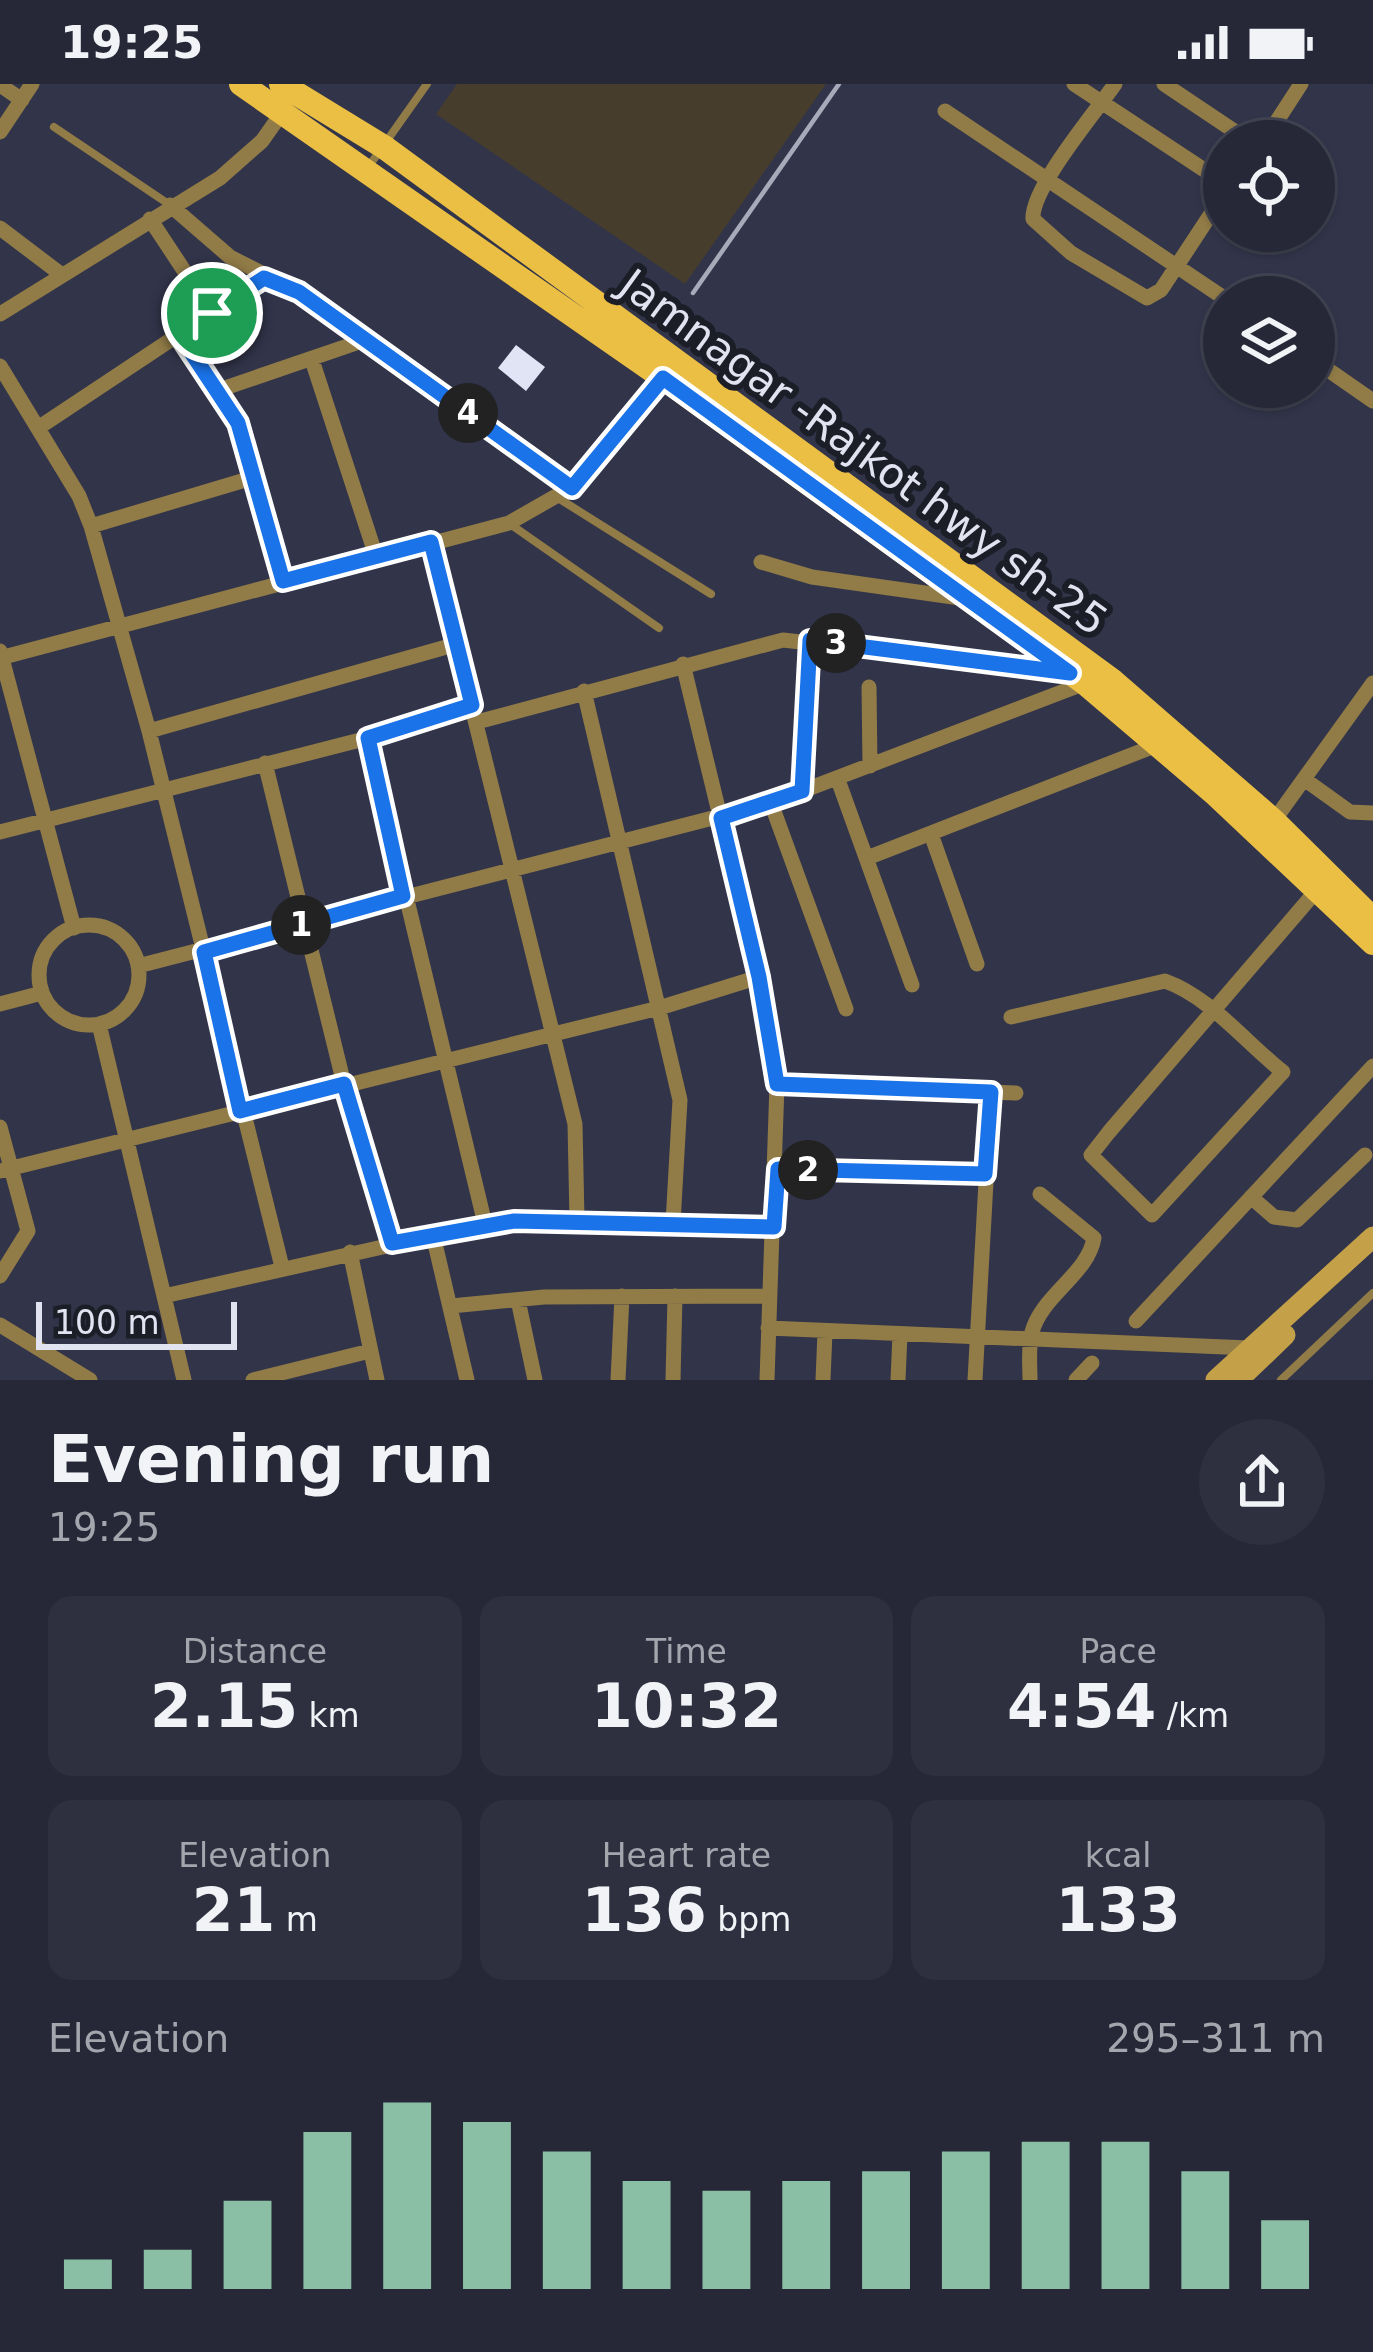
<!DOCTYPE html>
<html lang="en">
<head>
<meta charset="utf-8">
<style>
	:root { --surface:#262838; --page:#2e3040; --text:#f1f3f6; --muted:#a4a6ae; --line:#424453; --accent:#8abfa5 }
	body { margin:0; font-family:"DejaVu Sans",sans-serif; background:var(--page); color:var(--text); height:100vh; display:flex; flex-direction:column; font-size:45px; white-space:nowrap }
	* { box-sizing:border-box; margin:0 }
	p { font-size:39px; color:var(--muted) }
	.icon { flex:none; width:66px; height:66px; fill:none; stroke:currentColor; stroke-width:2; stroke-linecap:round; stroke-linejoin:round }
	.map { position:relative; height:1296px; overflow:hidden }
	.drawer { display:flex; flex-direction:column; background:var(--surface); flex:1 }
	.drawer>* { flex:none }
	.buttons { position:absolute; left:1203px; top:36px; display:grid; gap:24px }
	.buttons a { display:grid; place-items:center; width:132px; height:132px; border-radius:50%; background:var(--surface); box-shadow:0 3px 9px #0004,0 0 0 3px var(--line); font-size:60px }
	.scale { position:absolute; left:36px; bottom:30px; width:201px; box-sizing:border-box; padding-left:12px; border:6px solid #e1e3f1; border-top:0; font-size:33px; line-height:42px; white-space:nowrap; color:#e1e3f1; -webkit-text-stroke:9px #1c1e27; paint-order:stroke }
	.pin { position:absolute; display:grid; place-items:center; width:102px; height:102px; color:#fff; margin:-51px; border:6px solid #fff; border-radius:50%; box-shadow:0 3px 12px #0007 }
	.km { position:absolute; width:60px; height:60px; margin:-30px; border-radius:50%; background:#222; color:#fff; font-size:33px; line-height:60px; text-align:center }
	.round { display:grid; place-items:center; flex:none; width:126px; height:126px; border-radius:63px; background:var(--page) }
	.summary { display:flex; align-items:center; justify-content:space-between; height:204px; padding:0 48px }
	h1 { font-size:66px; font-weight:700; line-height:90px }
	.stats { display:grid; grid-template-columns:repeat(3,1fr); gap:18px; height:204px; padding:12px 48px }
	.stats div { display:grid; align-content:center; border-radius:24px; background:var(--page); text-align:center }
	.stats b { font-size:60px; font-weight:700 }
	.stats small { font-size:33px; font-weight:400 }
	.stats p { font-size:33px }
	.chart { height:336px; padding:24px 48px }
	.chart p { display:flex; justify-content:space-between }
	.chart svg { width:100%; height:216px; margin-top:12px; stroke:var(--accent); stroke-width:6 }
	.status { display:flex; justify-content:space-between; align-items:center; height:84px; padding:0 60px; background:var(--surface); direction:ltr }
	.status svg { height:33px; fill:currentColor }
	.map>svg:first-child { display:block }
	.industrial { fill:#473d2d }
	.building { fill:#e1e4f4 }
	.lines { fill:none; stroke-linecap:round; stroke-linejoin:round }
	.service { stroke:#917b47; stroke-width:8 }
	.minor { stroke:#917b47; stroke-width:15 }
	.secondary { stroke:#c4a148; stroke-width:21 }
	.primary { stroke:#ebbe44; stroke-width:24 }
	.rail { stroke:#a8aaba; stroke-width:4.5 }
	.route-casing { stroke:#fff; stroke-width:24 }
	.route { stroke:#1a73e8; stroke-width:15 }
	.labels { text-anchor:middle; stroke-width:12; stroke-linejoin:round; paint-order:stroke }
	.street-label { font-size:42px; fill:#e1e3f1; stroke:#1c1e27 }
</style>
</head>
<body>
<div class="status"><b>19:25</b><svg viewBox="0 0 49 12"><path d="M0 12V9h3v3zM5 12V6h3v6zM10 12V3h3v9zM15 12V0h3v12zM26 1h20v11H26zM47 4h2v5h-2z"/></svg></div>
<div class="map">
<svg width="1373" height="1296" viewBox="0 0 1373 1296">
	<rect width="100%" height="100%" fill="#32354a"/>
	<path class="industrial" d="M457 0H826L685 200 436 30Z"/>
	<path class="building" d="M516 261 545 283 526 307 498 284Z"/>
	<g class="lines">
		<path class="service" d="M54 43 170 121
			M369 82 427 0
			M558 414 711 510
			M510 440 659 544
			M1281 1296 1373 1209"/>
		<path class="minor" d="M1074 0 1224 99
			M1115 0C1095 29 1031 104 1033 135L1071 169 1147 214 1161 206 1224 110
			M1164 0 1249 57
			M0 1 22 16
			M945 27 1224 214
			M0 48 32 0
			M1264 57 1301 0
			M170 121 230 173 299 208 572 403
			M150 135 212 229
			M0 144 62 191
			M0 230 220 94 262 57 286 23
			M179 250 238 339 283 497
			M312 276 376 472
			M1314 276 1373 317
			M0 282 79 412 91 442 149 647 282 1183
			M219 306 365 256
			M38 344 264 194
			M91 442 252 394
			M431 458 575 1040 577 1136
			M761 478 812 493 960 514
			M0 567 74 844
			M0 574 509 439 572 403 665 291
			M683 580 759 893 777 1000 767 1296
			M869 603 870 682
			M584 607 680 1016 673 1139
			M477 638 783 556 1067 588
			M149 647 457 560
			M368 654 485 1140
			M265 679 344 1000 392 1159
			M1304 695 1350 728 1373 729
			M838 696 912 901
			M802 707 810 556
			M771 719 846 925
			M1270 742 1373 599
			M0 748 368 654 472 621
			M931 750 977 880
			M867 774 1157 661
			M39 891a50 50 0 1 1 100 0a50 50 0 1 1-100 0Z
			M138 882 771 719 1088 598
			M0 920 42 909
			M1011 933 1165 897C1210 913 1245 958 1283 988L1152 1131 1091 1071 1109 1048 1317 806
			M99 940 184 1296
			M777 1000 1016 1009
			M0 1043 28 1147 0 1192
			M778 1085 985 1091
			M0 1087 659 924 759 893
			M1251 1113 1274 1133 1297 1136 1365 1071
			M433 1151 467 1296
			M350 1168 377 1296
			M164 1212 485 1140 598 1136 774 1143
			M518 1216 535 1296
			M451 1222 544 1213 769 1212
			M1136 1237 1373 982
			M0 1241 90 1296
			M768 1244 1249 1264
			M253 1296 370 1267
			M618 1296 622 1212
			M673 1296 675 1212
			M823 1296 825 1248
			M898 1296 900 1250
			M975 1296 991 1008
			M1030 1296C1030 1281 1028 1263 1032 1248 1042 1211 1088 1190 1094 1154L1040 1110
			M1076 1296 1092 1279"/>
		<path class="secondary" d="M1216 1296 1373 1153
			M1238 1296 1285 1251"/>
		<path class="primary" d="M241 0 663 294 1086 600 1214 709 1373 859
			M281 0 384 63 1113 597 1274 737 1373 835"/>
		<path class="rail" d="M693 209 839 0"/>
	</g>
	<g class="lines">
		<g class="route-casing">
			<path id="route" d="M264 194 299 208 572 404 663 294 1070 589 810 556 802 707 721 734 759 893 777 1000 991 1008 985 1090 778 1085 774 1143 514 1137 392 1159 344 1000 240 1027 204 868 403 812 368 654 472 621 431 458 283 497 238 339 179 250Z"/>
		</g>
		<use href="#route" class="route"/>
	</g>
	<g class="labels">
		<g class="street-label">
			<text transform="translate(864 368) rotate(36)" y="15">Jamnagar -Rajkot hwy sh-25</text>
		</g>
	</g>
</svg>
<div class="buttons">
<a><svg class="icon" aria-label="locate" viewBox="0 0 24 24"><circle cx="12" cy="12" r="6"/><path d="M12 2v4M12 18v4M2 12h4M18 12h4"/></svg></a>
<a><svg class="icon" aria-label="layers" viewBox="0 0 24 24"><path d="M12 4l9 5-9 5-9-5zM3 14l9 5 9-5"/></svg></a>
</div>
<div class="scale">100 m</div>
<div class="pin" style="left:212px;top:229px;background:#1e9e55"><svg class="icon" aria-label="arrive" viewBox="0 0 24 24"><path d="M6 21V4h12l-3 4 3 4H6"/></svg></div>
<b class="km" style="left:301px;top:841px">1</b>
<b class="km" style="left:808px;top:1086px">2</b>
<b class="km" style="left:836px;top:559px">3</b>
<b class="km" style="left:468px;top:329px">4</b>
</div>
<section class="drawer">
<div class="summary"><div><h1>Evening run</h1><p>19:25</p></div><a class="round"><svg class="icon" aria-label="share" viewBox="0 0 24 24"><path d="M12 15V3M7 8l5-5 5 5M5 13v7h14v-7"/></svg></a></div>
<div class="stats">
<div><p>Distance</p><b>2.15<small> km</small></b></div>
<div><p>Time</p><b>10:32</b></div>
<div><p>Pace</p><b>4:54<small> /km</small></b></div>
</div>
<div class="stats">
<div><p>Elevation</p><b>21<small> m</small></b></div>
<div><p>Heart rate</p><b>136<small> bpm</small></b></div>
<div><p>kcal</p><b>133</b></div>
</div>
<div class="chart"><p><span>Elevation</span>295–311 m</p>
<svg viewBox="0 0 160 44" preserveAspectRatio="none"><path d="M5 44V38M15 44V36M25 44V26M35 44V12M45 44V6M55 44V10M65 44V16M75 44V22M85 44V24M95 44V22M105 44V20M115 44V16M125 44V14M135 44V14M145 44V20M155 44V30"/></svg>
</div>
</section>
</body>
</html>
